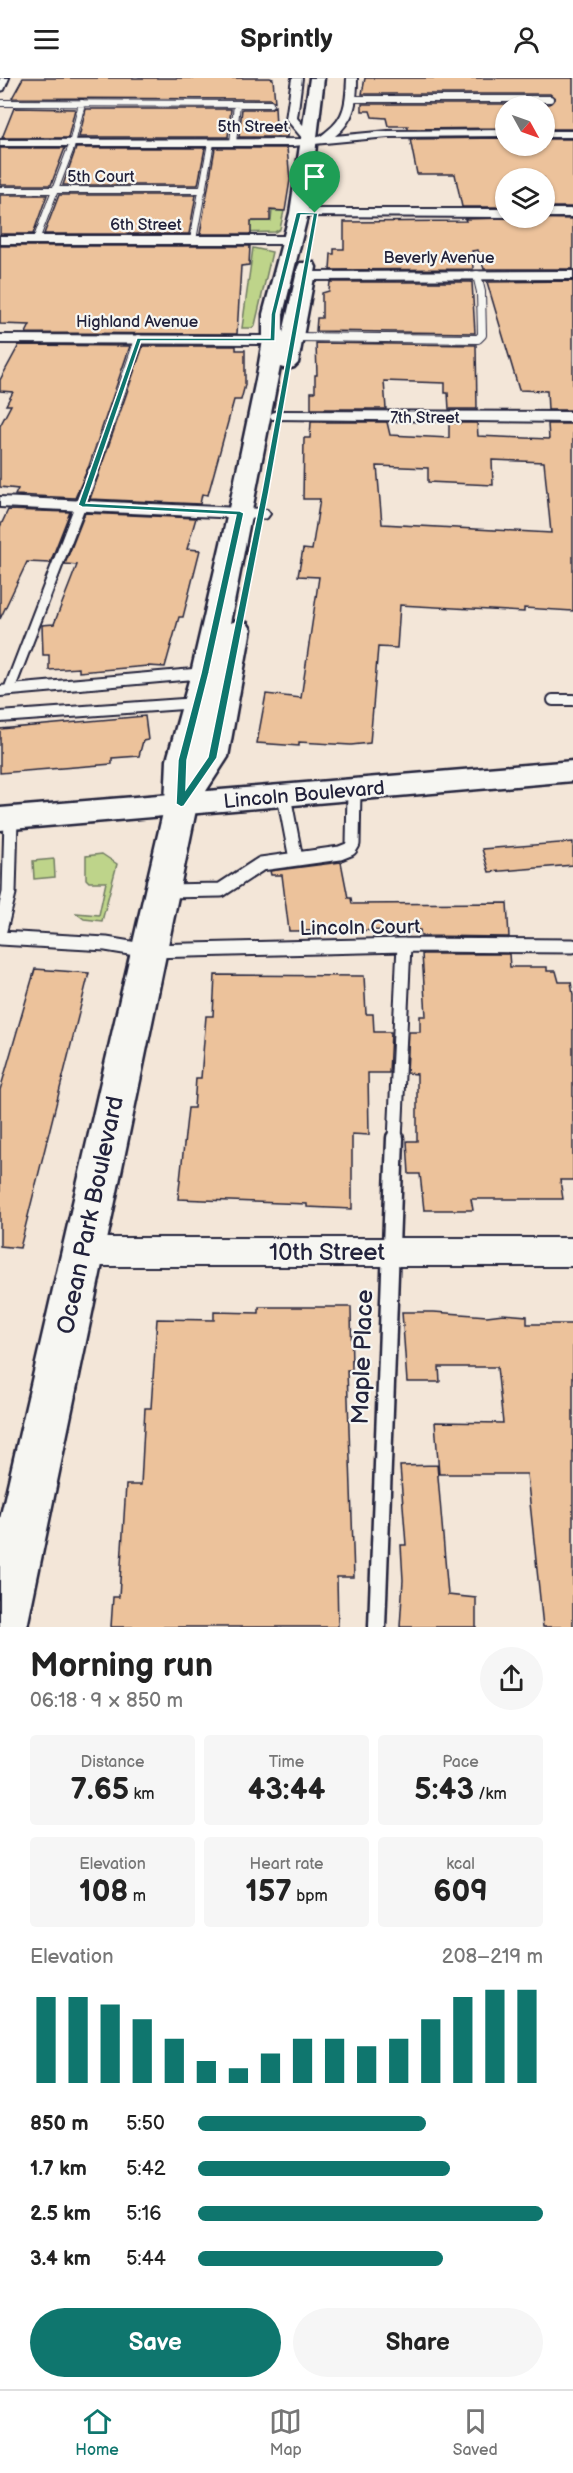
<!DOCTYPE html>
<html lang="en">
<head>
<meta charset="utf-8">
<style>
	:root { --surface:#fff; --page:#f6f6f6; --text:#222; --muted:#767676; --line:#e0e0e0; --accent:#0f766e }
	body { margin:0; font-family:"Balsamiq Sans",sans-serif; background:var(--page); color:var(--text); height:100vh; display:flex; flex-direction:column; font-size:22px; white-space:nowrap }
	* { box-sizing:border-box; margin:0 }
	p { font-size:20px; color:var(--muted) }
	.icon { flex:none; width:33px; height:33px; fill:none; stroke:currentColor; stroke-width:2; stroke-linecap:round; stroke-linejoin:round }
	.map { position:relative; height:1549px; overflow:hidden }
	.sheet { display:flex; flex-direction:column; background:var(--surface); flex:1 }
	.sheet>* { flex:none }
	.needle { width:39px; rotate:130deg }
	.tools { position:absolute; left:495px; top:18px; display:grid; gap:12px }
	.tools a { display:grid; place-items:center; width:60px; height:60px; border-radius:50%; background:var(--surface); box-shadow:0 2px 4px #0004; font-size:30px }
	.pin { position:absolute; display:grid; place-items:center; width:51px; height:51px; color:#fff; margin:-62px -26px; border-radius:50% 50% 50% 0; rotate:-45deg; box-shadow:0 0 6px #0007 }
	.pin .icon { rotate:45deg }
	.round { display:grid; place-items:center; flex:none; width:63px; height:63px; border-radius:32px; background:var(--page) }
	.summary { display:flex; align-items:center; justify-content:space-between; height:102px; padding:0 30px }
	h1 { font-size:33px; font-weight:700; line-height:45px }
	.stats { display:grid; grid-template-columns:repeat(3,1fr); gap:9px; height:102px; padding:6px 30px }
	.stats div { display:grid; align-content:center; border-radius:6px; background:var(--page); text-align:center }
	.stats b { font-size:30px; font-weight:700 }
	.stats small { font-size:16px; font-weight:400 }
	.stats p { font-size:16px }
	.chart { height:168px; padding:12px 30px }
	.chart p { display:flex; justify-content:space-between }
	.chart svg { width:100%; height:108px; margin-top:6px; stroke:var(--accent); stroke-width:6 }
	.primary-button { display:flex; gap:12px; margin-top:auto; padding:12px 30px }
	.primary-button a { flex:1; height:69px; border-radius:36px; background:var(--accent); color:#fff; font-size:24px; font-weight:700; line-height:69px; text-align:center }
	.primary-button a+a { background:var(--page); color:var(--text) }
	ul { padding:0 30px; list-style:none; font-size:20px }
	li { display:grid; grid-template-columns:96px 72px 1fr; align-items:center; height:45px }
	li i { height:15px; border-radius:8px; background:var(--accent) }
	header { display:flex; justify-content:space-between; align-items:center; height:78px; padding:0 30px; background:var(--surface); font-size:27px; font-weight:700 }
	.dock { display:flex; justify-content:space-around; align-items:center; height:84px; border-top:2px solid var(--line); background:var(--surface); font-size:16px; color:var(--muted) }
	.dock a { display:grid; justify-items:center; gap:3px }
	.dock .selected { color:var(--accent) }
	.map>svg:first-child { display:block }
	.green { fill:#bed48a; stroke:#707b62; stroke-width:1.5 }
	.building { fill:#ecc29b; stroke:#22223b; stroke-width:1.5; fill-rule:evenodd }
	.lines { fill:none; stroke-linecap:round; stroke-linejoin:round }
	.lane-far4-casing { stroke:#22223b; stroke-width:8 }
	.lane-far3-casing { stroke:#22223b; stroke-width:10 }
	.lane-far2-casing { stroke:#22223b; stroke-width:14 }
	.lane-far1-casing { stroke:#22223b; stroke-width:17 }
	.lane-casing { stroke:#22223b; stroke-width:21 }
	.street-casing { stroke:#22223b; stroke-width:4 }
	.secondary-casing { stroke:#22223b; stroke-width:5 }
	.highway-casing { stroke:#22223b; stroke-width:5 }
	.lane-far4 { stroke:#f6f6f2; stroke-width:6 }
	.lane-far3 { stroke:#f6f6f2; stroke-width:8 }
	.lane-far2 { stroke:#f6f6f2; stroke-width:10 }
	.lane-far1 { stroke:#f6f6f2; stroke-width:13 }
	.lane { stroke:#f6f6f2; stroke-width:16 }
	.street { fill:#f6f6f2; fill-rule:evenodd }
	.secondary { fill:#f6f6f2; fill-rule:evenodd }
	.highway { fill:#f6f6f2; fill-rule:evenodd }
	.route { fill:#0f766e; stroke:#fff; stroke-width:1.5; fill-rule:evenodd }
	.labels { text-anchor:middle; stroke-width:4.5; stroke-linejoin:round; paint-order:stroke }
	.far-street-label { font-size:16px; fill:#22223b; stroke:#f6f6f2 }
	.street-label { font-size:20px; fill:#22223b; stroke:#f6f6f2 }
	.near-street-label { font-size:24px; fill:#22223b; stroke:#f6f6f2 }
</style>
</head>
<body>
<header><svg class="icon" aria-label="menu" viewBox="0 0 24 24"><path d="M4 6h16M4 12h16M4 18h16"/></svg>Sprintly<svg class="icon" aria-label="person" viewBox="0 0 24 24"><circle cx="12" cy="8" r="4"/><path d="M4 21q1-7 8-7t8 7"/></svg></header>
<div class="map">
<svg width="573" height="1549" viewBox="0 0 573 1549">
	<rect width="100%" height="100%" fill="#f3e6d8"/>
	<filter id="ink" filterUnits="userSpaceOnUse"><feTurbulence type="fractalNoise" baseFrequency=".0167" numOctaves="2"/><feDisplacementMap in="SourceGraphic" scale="12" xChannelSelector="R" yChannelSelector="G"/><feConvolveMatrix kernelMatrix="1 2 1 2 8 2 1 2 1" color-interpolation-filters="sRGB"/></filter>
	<g filter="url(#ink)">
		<path class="green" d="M272 133H284L280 151 275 154 208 156 210 144 271 143Z
			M253 170 272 174 255 247 252 250H242Z
			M102 776 117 786 102 843 84 841 76 835 99 837 106 804H89L86 801V778Z
			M54 781 55 799 34 801 33 783Z"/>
		<path class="building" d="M23 0H270L273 1 275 24 270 21 12 20Z
			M365 0H573V51H544V28H506V50L408 51V48H388L386 40 372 39 370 33H362V26H550L555 20 550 16H362Z
			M275 28 276 50H288L287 59H239L242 31H270Z
			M14 30 75 31 68 60H2Z
			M86 31H231L228 59H79Z
			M506 60V68H544V61H573V129H544V100H506V129H462L455 96H417L410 61Z
			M0 70H65L51 107H0Z
			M76 70H205L198 107H63Z
			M215 70H287L290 102 285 133 270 132V143H251V156H200Z
			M0 117H47L33 156H0Z
			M59 117H196L189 156H44Z
			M508 140 573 141V191H484L478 172 472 173 473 191 330 192 331 176H334V171H344V144L466 143 465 141Z
			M0 168H250L249 187 241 188 237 256 26 255 30 247 0 246Z
			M573 203V332H548L547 313 519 312 487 204Z
			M330 204H472L475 255 316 253 317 240H322V215L329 213Z
			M316 265 476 267 477 331H449L448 315H445V305L384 303 386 331H311V314H315V297H317Z
			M19 267 130 268 89 388 75 420 15 417 18 411 0 409V348L11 327H6L13 314 0 313V302Z
			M143 268H236V272H245V307L241 322H234L208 417 202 416 200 426 90 421Z
			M311 344H387L390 357 449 360V345H477L478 358 549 361 548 346H573V533L524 530V534L400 527 397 570 378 569 370 665 351 667 299 664V668L257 665 266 616 301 620 319 499 298 498 303 471 312 472 320 421H303L304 360H310ZM492 382 544 384 551 455 382 446 377 388 428 390V404L493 407Z
			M8 432 70 434 50 485 27 484 0 541V449Z
			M85 435 196 440 187 471 200 472 183 539H179L165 589 148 588 79 594V590L49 592V577H43L42 547 54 546 77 487 65 486Z
			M145 638 148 662 143 663 139 678 112 680V686L0 695V651Z
			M573 764V787L489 794 482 771Z
			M341 784 348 820H351L352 826 507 825 509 859 421 858 420 852 289 853 282 797H271L270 793Z
			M422 876H509L510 889H547V893H556L559 904H571L573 917V1102H560L563 1121H471L473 1132H424L420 1096H409L407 1063H417V996L407 995 409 954H420V938H426Z
			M35 891 89 895 20 1170 0 1168V1012Z
			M215 897 364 898 366 936H373L374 954H391L389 995H368L369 1057 352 1056V1131L307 1129V1126L178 1121 188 1030H194L196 1000H201L206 938H213Z
			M259 1229H351L352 1292H347L354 1499H337L338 1549H111L113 1519H119L126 1407H141L145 1330H151L157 1241 214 1242V1234L259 1235Z
			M402 1234H434L487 1238 503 1236 527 1238V1246H573V1549H543L527 1396H439L435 1344 503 1345 497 1289H439L440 1304H407Z
			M437 1387 448 1517 476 1520V1549H400L403 1502 401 1467H406L400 1388Z"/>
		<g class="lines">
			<g class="lane-far4-casing">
				<path id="lane-far4" d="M351 21H550
					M0 25 270 26
					M233 65 237 26
					M0 112H203
					M36 162 71 70 82 25
					M193 162 211 65"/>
			</g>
			<g class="lane-far3-casing">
				<path id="lane-far3" d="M293 259 478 261 482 257 481 214 477 197
					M93 396 139 261"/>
			</g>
			<g class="lane-far2-casing">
				<path id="lane-far2" d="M9 612 93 394
					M0 613 205 595
					M553 622H573
					M0 639 197 625"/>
			</g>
			<g class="lane-far1-casing">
				<path id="lane-far1" d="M284 718 296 781
					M165 813 221 812 261 786 340 775 350 771 353 766 354 713
					M0 852 9 815 11 740
					M0 860 106 866 148 873 404 867 573 868
					M395 1062 404 867"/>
			</g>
			<g class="lane-casing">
				<path id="lane" d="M377 1549 395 1060"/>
			</g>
			<g class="street-casing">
				<path id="street" d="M0 0H9L4 12 0 13Z
					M292 0H302L297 40 314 60C321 59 322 57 327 53 346 39 346 22 347 0H357C357 24 355 42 335 58L388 53 506 52V58L388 59 293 68H0V62L303 61 286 41Z
					M544 53H573V59H544Z
					M299 131H506V139L295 138 293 135Z
					M544 131H573V139H544Z
					M0 158H292L299 162 292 166H0Z
					M573 193V201L305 202 298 198 305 194Z
					M0 257 273 258 280 262 273 266 0 265Z
					M278 333 573 334V344L272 341 270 338 272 335Z
					M0 419 261 431 267 432 270 436 267 440 261 441 0 429Z
					M82 1160H573V1188H82L71 1184 66 1174 71 1164Z"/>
			</g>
			<g class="secondary-casing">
				<path id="secondary" d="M310 0H324L308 135 283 236V255L298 189 300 185H314L316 189 298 285 294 289 287 291 280 289 230 545 237 543 247 545 251 551 228 679 197 727 27 1549H0V1441L165 726 167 682 191 595 228 435 257 297 263 262V236L290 135Z"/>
			</g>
			<g class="highway-casing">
				<path id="highway" d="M573 683V703L0 752V730Z"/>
			</g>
			<use href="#lane-far4" class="lane-far4"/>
			<use href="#lane-far3" class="lane-far3"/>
			<use href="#lane-far2" class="lane-far2"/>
			<use href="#lane-far1" class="lane-far1"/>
			<use href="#lane" class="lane"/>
			<use href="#street" class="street"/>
			<use href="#secondary" class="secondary"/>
			<use href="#highway" class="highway"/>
		</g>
	</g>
	<path class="route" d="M299 134 318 135 269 413 217 680 184 728 181 729 176 726 178 682 201 595 236 437 82 429 78 427 137 260H270L271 236 296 135ZM301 137H313L262 413 208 679 186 711 187 682 209 595 244 435 240 433 86 425 141 263H275L276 236Z"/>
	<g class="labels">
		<g class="far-street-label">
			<text x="253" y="54">5th Street</text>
			<text x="101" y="104">5th Court</text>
			<text x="146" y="152">6th Street</text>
			<text x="439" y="185">Beverly Avenue</text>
			<text x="137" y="249">Highland Avenue</text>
			<text x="425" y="345">7th Street</text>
		</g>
		<g class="street-label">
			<text transform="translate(304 716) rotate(-5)" y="7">Lincoln Boulevard</text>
			<text transform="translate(360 849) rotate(-1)" y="7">Lincoln Court</text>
		</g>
		<g class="near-street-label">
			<text transform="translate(90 1137) rotate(-78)" y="8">Ocean Park Boulevard</text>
			<text x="327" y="1182">10th Street</text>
			<text transform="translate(362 1279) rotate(-88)" y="8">Maple Place</text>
		</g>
	</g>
</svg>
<div class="tools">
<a><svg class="needle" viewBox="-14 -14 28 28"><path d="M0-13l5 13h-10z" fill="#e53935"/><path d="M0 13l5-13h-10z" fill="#767676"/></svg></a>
<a><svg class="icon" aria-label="layers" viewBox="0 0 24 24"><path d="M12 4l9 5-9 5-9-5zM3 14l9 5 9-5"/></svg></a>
</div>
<div class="pin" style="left:315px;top:135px;background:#1e9e55"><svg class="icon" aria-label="arrive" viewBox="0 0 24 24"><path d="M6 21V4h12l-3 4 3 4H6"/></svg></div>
</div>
<section class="sheet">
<div class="summary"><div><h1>Morning run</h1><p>06:18 · 9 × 850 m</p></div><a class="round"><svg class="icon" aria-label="share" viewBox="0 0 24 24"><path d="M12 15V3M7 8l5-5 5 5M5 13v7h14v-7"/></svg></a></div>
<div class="stats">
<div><p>Distance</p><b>7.65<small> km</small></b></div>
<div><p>Time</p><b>43:44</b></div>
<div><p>Pace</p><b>5:43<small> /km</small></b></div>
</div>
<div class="stats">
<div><p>Elevation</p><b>108<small> m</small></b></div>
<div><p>Heart rate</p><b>157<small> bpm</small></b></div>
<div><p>kcal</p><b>609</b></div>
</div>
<div class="chart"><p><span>Elevation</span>208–219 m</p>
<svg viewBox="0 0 160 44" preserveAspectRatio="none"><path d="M5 44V9M15 44V9M25 44V12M35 44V18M45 44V26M55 44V35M65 44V38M75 44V32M85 44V26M95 44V26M105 44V29M115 44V26M125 44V18M135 44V9M145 44V6M155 44V6"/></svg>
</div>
<ul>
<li><b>850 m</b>5:50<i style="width:66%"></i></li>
<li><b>1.7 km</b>5:42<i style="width:73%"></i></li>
<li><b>2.5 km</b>5:16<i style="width:100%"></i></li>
<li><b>3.4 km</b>5:44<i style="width:71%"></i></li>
</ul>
<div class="primary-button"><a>Save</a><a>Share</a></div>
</section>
<nav class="dock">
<a class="selected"><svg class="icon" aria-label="home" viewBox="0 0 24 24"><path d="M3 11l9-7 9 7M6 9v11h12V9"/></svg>Home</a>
<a><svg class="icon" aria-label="map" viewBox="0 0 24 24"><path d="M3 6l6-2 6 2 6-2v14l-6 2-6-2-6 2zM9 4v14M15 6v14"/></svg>Map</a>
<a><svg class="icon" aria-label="saved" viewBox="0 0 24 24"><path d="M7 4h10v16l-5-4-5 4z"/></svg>Saved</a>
</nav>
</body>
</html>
